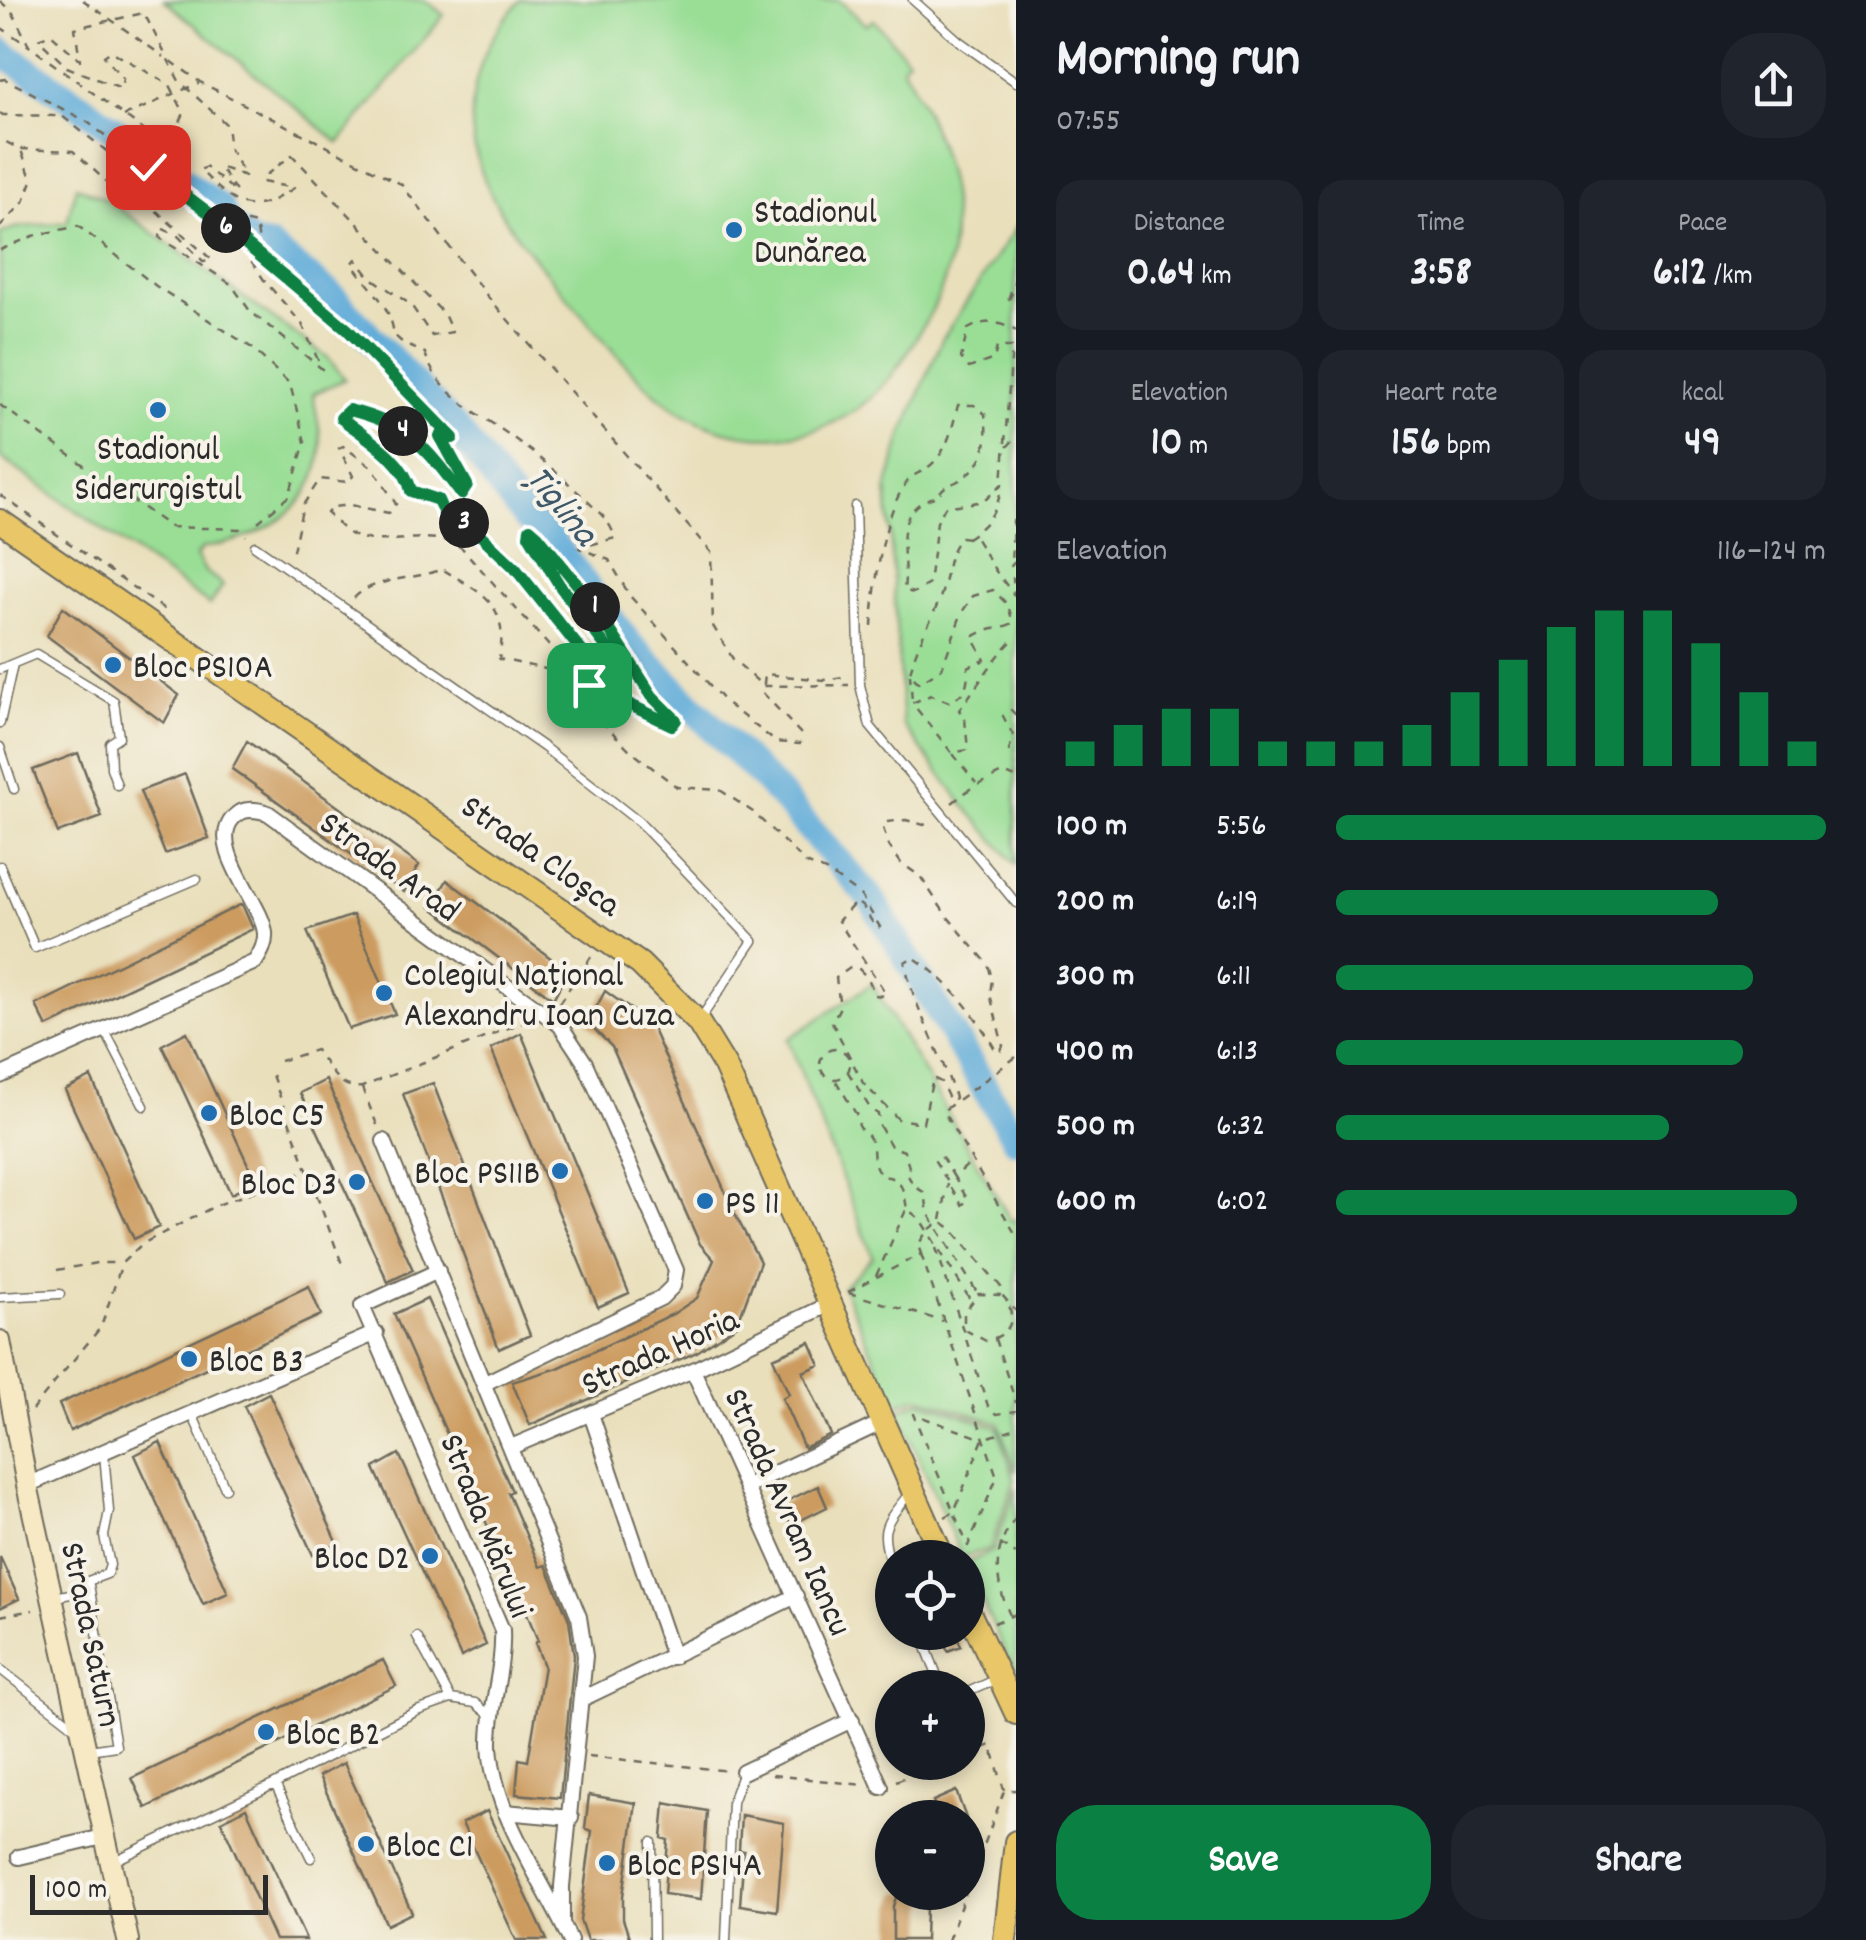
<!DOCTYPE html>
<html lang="en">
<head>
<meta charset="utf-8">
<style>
	:root { --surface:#171b24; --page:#20242c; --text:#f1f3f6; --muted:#9ea1a6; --accent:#0b8043 }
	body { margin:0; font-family:Dekko,sans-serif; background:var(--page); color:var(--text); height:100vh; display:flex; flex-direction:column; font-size:38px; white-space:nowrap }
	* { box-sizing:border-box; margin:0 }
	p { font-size:32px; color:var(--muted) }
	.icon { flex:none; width:55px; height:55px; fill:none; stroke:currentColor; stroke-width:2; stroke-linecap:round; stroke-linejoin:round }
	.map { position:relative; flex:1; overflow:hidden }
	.details { display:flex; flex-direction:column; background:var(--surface); width:850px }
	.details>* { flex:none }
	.tools { position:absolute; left:875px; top:1540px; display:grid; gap:20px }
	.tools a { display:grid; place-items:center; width:110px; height:110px; border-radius:50%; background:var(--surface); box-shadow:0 5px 15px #0003; font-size:50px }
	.scale { position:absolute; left:30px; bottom:25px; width:238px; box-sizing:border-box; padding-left:10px; border:5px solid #2b2b2b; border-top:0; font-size:28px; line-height:35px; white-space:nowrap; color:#2b2b2b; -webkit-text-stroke:8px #f7f3e8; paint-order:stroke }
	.pin { position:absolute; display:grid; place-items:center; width:85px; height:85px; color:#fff; margin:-42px; border-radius:20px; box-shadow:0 5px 15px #0006 }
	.km { position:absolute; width:50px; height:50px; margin:-25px; border-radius:50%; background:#222; color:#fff; font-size:28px; line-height:50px; text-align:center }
	.round { display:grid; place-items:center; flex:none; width:105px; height:105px; border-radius:40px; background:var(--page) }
	.overview { display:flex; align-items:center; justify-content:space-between; height:170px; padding:0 40px }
	h1 { font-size:55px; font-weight:800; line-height:75px }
	.metrics { display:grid; grid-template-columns:repeat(3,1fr); gap:15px; height:170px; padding:10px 40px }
	.metrics div { display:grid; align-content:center; border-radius:25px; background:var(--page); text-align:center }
	.metrics b { font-size:42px; font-weight:800 }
	.metrics small { font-size:28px; font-weight:400 }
	.metrics p { font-size:28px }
	.chart { height:280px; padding:20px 40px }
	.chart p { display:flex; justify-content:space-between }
	.chart svg { width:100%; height:180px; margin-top:10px; stroke:var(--accent); stroke-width:6 }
	.cta { display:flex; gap:20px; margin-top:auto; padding:20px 40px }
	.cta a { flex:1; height:115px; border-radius:40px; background:var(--accent); color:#fff; font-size:40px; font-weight:800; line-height:115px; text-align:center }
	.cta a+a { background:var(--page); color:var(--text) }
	ul { padding:0 40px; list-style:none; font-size:32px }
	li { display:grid; grid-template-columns:160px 120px 1fr; align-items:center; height:75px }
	li i { height:25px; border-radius:12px; background:var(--accent) }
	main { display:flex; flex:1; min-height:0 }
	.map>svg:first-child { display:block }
	.green { fill:#9ade96; stroke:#628460; stroke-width:2.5 }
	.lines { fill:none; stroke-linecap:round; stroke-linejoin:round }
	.river { stroke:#60acd9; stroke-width:28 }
	.building { fill:#cc9b5f }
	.lane-casing { stroke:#6e6a5d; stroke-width:11 }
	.street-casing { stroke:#6e6a5d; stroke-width:18 }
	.secondary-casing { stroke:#6e6a5d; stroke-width:24 }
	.primary-casing { stroke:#6e6a5d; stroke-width:26 }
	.path { stroke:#6e6a5d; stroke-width:2.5; stroke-dasharray:8 8; stroke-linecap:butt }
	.lane { stroke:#fff; stroke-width:8 }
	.street { stroke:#fff; stroke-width:14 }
	.secondary { stroke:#f6e9c3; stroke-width:20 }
	.primary { stroke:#e9c769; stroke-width:22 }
	.route-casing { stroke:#fff; stroke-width:20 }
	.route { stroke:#0b8043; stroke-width:12 }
	.poi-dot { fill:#1f6fb2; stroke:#f7f3e8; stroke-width:4 }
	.labels { text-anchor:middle; stroke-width:8; stroke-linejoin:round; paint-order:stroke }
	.poi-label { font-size:35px; fill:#2b2b2b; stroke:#f7f3e8; text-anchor:start }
	.street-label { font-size:35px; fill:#2b2b2b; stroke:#f7f3e8 }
	.water-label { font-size:38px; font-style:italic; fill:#3e5868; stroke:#f7f3e8 }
</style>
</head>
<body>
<main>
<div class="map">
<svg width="1016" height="1940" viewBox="0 0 1016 1940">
	<rect width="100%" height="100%" fill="#f7f3e8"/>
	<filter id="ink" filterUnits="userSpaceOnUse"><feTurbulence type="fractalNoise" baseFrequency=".01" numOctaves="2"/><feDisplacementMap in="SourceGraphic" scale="20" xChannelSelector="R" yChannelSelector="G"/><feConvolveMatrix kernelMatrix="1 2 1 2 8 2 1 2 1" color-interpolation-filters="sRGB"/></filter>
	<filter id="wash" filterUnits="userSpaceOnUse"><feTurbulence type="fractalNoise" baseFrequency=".0048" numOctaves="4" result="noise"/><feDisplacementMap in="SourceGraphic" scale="40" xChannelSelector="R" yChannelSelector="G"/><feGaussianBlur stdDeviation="2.25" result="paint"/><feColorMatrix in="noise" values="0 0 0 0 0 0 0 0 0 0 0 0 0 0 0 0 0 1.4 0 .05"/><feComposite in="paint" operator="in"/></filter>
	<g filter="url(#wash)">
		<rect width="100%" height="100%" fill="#e9dfbb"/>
		<path class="green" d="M164 0H425L444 15 339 143Z
			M521 0H839L866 25 874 20 908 59 902 66C949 147 977 235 926 321 912 345 899 369 879 390 823 449 730 451 666 402 631 375 602 338 573 304 536 260 489 211 476 153 463 97 482 40 521 0Z
			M76 186 106 199 327 357 345 379 313 394C316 414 323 437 320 457 311 515 254 540 203 548L196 556 205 571 223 585 210 605 0 457V234L14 228 67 222Z
			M1016 227V865L963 804 903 725 887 489 902 436 942 339Z
			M872 984 1011 1221 1016 1219V1472L999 1423 919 1397 895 1405 843 1287 873 1257 788 1039Z
			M921 1401 998 1427 1015 1480 990 1549 962 1557 898 1410Z
			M1016 1488V1676L968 1570V1562L993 1551Z"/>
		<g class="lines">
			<path class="river" d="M0 51 93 114 220 208 227 223 251 244 269 247 332 296 459 432 524 516 548 535 630 645 778 793 872 900 1016 1140"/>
		</g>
		<g id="blocks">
			<path class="building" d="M63 607 179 695 164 723 47 636Z
				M247 741 419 865 404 892 232 769Z
				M78 753 102 817 58 833 33 770Z
				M185 774 209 838 165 854 140 791Z
				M447 880 568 971 553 999 431 907Z
				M242 904 253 929 47 1027 36 1005Z
				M353 915 395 1014 349 1029 307 931Z
				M605 991 650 1023 737 1218 760 1262 737 1325 697 1352 530 1425 512 1382 558 1368 673 1314 697 1298 714 1260 700 1244 612 1047 588 1023Z
				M187 1032 256 1182 231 1194 162 1045Z
				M521 1033 629 1293 598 1307 491 1049Z
				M91 1077 159 1227 134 1239 65 1090Z
				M326 1080 413 1270 388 1282 300 1093Z
				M433 1083 530 1335 499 1349 403 1094Z
				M309 1286 321 1315 70 1431 59 1404Z
				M427 1299 512 1491 508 1493 540 1567 546 1565 569 1620 574 1656 560 1798 516 1794 519 1759 528 1761 544 1666 535 1643 538 1641 510 1571 508 1572 394 1314Z
				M810 1342 820 1365 803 1372 831 1435 804 1448 782 1398 789 1394 773 1358Z
				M269 1393 338 1544 313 1555 244 1406Z
				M160 1442 228 1593 203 1604 135 1455Z
				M399 1454 486 1645 461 1657 374 1468Z
				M818 1486 827 1507 791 1525 781 1504Z
				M0 1557 19 1599 0 1608Z
				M939 1632H955L961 1646 948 1651Z
				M383 1660 396 1686 146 1808 132 1778Z
				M344 1763 412 1913 387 1925 319 1776Z
				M956 1791 966 1818H939L933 1801Z
				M589 1795 636 1803 623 1896V1919L630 1940H587L580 1920 592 1831 585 1828Z
				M665 1803 707 1811 701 1899 664 1894 668 1840 662 1838Z
				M246 1808 306 1940H275L221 1821Z
				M487 1811 547 1940H516L462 1823Z
				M741 1815 784 1823 777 1911 740 1905 744 1851 739 1850Z
				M898 1892H932L926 1907 925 1940H893V1906Z"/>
		</g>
	</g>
	<g filter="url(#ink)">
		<use href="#blocks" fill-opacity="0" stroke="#6e6a5d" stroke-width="2.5"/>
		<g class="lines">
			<g class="lane-casing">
				<path id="lane" d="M913 0 959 41 1016 82
					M855 506 860 685 870 726 1016 903
					M255 546 545 748 639 822 753 941 701 1018
					M0 669 36 654 114 701 119 737 110 743 111 768 117 785
					M0 723 13 664
					M0 747 14 789
					M0 866 35 948 197 879
					M105 1031 144 1106
					M0 1297 60 1294
					M192 1414 225 1488
					M892 1566C878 1529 885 1524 908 1495
					M90 1590 88 1581 107 1574 110 1565 104 1536 109 1511 104 1453
					M55 1597 90 1590 116 1746 89 1750
					M920 1632 942 1688
					M417 1637 451 1699
					M0 1669 77 1729
					M968 1692 995 1680
					M275 1784 311 1858
					M652 1842 653 1940
					M114 1861 275 1784 417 1711 451 1699 475 1703 492 1717
					M726 1940 732 1802 743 1772"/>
			</g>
			<g class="street-casing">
				<path id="street" d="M0 1076 255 962C261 953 266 944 265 933 262 903 207 846 233 818 242 807 256 809 268 813L560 1025 585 1063 676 1270 673 1286 661 1298 485 1383
					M384 1141 579 1617 585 1656 562 1886V1922
					M438 1271 362 1306 502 1630C504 1670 489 1707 490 1746 494 1816 542 1878 570 1940
					M693 1370 881 1787
					M591 1414 673 1657
					M511 1447 693 1370 830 1304
					M27 1485 376 1333
					M747 1486 881 1423
					M582 1699 796 1596
					M743 1772 852 1720
					M505 1812 571 1818
					M19 1857 103 1837"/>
			</g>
			<g class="secondary-casing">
				<path id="secondary" d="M0 1341 27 1485 128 1940"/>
			</g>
			<g class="primary-casing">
				<path id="primary" d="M0 521 640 964 698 1022 725 1066 943 1558
					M968 1610 1016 1713
					M1005 1940 1016 1842"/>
			</g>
			<path class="path" d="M83 0 164 57
				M0 1 13 13 29 46 168 148 184 113 170 85 111 51 104 56 123 79 121 89 67 67 38 39 51 34 80 60 75 28 144 13 179 81 227 125 230 150 245 176 220 167 237 193 206 167 200 170C236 206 248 219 294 188L262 182 266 175 292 155 444 314 452 332 432 336 411 305 369 276 356 259 352 264C370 289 390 303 394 335L404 344 425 353C438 394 472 409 505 432 532 451 558 473 582 496 595 509 610 519 615 538L579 548 609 560 630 596 725 702 776 742 800 744 801 734 763 693 765 674 824 680 849 676
				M0 27 29 46
				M171 61 200 82 401 184 488 297 711 552 713 626 733 659 763 686 849 685
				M0 80 5 79 86 121 209 213 256 224 261 254
				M0 113 3 115 62 116 127 167 146 174 212 226 238 241 264 280 302 324 322 369 250 311 231 284 160 238 161 228 177 235 204 262 212 260 127 185 132 205 73 151 20 149 0 139
				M124 116 199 83
				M209 213 347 329 453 438 440 436 467 485 461 494C425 447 408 425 349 410L341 418C365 437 405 460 411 491L438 500 445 514 472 527 515 569 584 654 591 670H597L611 653 560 586 529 535 530 529 538 536 593 605 653 696 675 720 672 725 589 685 566 665 462 548C428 526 386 550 352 535 343 531 335 520 327 513L333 507 350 505 389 513 396 504 373 468 343 446 339 448 353 476 348 482 320 479 303 505 292 555
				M0 227 24 202 32 181 21 150
				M0 250 33 236 78 226 156 286 252 348 290 384 305 442 289 496 258 522
				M1016 276 1007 303 1016 286
				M0 405 170 527 240 529 246 536
				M1007 447 1016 437
				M0 495 167 611
				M1016 520 1013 521 1011 566 1016 561
				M967 538C990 523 997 511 1002 485
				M1016 580 1013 578 1014 595 995 570 976 539 961 537C945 555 948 577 940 598 930 625 915 646 910 674L919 683 942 668 962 612 973 596 993 590 1008 605 1013 623C999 630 986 628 973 637L985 660 968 667C968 685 966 694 949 702L931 695 912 703 952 753 968 750 965 719 959 710C978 686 993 658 1016 637
				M354 598C374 577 415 580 442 569 483 594 510 604 499 659L550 670 632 752 677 787 720 790 753 812 806 863 828 872 861 896 880 927 876 928 863 907 856 902 838 921 885 992 884 996 875 995 868 978 858 968H850L836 978 840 1007 832 1022 863 1083 898 1119 923 1123 933 1078 941 1082 950 1101 955 1098C942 1051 913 1009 905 962L913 957C949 981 975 1013 996 1051L1000 1052 1003 1046 990 994 992 979 988 964 946 915 920 876 901 863 889 846 883 828 886 822 906 820 924 825 930 820
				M872 626C874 587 883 511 908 481 913 474 921 473 927 468 948 453 952 428 958 405H974L985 414C989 445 985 466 956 482 946 487 943 486 938 496 887 509 909 553 904 590L913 593 929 584 937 522 945 507 984 501 1002 484 1012 347H997L994 359 969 368 961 358 968 329C987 319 997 321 1016 331
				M910 674 912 701
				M1016 715 1011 710 1003 716 1013 735 1009 751 1016 754
				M953 754 976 783
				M952 803 970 789 1002 773 1016 778
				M559 1003 591 957
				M820 1064a15 15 0 1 1 30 0a15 15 0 1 1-30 0Z
				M1016 1057 943 1111 1016 1235
				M280 1061 316 1050C329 1067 338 1090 362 1087L526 1021
				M848 1072 871 1110 878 1114 879 1125 891 1146 904 1151 909 1167 907 1174 914 1186 925 1193 928 1213 978 1294
				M272 1075 342 1264
				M836 1081 858 1117 859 1128C882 1142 867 1157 879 1172 886 1180 885 1174 894 1179 904 1185 905 1198 907 1209L920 1219 971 1301
				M362 1088 378 1127
				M954 1177 941 1156 935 1161 962 1205 968 1200 954 1177 971 1162
				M941 1220 948 1184
				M936 1248 988 1406 997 1414 1016 1411
				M921 1254 997 1477 968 1546 913 1414 983 1439
				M57 1270 97 1263H120
				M876 1276 906 1210
				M848 1292 921 1254 918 1245 927 1231 941 1221 951 1228 1001 1287 1002 1295 1016 1311
				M849 1293 942 1321
				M964 1322V1313L978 1294 1001 1295
				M965 1330 986 1341C1005 1336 1016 1326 1009 1305
				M995 1339 1016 1403
				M32 1410 101 1327 122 1263 142 1244 215 1206 307 1171
				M945 1517 954 1512 983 1439 1016 1428
				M1016 1518C987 1554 997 1590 1016 1628
				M1000 1544 1016 1554
				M0 1616 33 1610
				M994 1623 1016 1614
				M968 1754 991 1745 1004 1790
				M588 1756 730 1771
				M772 1775 864 1785
				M896 1781 946 1762
				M968 1889 1004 1791 1016 1790
				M948 1940 966 1892"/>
			<use href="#lane" class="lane"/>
			<use href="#street" class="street"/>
			<use href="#secondary" class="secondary"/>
			<use href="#primary" class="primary"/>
		</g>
	</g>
	<g class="lines" filter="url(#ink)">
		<g class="route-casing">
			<path id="route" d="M148 167 209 213 347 329 453 438 440 436 467 485 461 494C426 447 408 424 349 410L341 418C365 437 405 460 411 491L438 500 444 514 472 527 515 568 584 654 591 670H597L611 653 560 586 529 535 530 529 538 536 594 605 652 696 676 720 672 725 589 685"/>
		</g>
		<use href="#route" class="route"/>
	</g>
	<g class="poi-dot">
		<circle cx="734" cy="230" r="10"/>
		<circle cx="158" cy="410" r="10"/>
		<circle cx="113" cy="665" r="10"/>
		<circle cx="384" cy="993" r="10"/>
		<circle cx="209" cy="1113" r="10"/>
		<circle cx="560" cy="1171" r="10"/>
		<circle cx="357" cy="1182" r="10"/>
		<circle cx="705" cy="1201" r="10"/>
		<circle cx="189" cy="1359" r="10"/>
		<circle cx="430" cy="1556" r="10"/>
		<circle cx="266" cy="1732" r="10"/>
		<circle cx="366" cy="1844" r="10"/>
		<circle cx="607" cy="1863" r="10"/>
	</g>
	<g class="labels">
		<g class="poi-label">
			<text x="754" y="222">Stadionul<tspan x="754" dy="40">Dunărea</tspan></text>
			<text x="158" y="459" text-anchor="middle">Stadionul<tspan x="158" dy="40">Siderurgistul</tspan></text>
			<text x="133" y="677">Bloc PS10A</text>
			<text x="404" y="985">Colegiul Național<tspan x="404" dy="40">Alexandru Ioan Cuza</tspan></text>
			<text x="229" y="1125">Bloc C5</text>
			<text x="540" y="1183" text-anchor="end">Bloc PS11B</text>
			<text x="337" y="1194" text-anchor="end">Bloc D3</text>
			<text x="725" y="1213">PS 11</text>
			<text x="209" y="1371">Bloc B3</text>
			<text x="410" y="1568" text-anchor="end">Bloc D2</text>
			<text x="286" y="1744">Bloc B2</text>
			<text x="386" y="1856">Bloc C1</text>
			<text x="627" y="1875">Bloc PS14A</text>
		</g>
		<g class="street-label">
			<text transform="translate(542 854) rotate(35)" y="12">Strada Cloșca</text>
			<text transform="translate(391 865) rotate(36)" y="12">Strada Arad</text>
			<text transform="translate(659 1350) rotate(-24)" y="12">Strada Horia</text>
			<text transform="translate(790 1511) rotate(66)" y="12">Strada Avram Iancu</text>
			<text transform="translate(488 1525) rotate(68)" y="12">Strada Mărului</text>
			<text transform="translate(93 1634) rotate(78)" y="12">Strada Saturn</text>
		</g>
		<g class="water-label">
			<text transform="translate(564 504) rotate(51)" y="13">Țiglina</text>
		</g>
	</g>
</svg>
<div class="tools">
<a><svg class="icon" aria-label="locate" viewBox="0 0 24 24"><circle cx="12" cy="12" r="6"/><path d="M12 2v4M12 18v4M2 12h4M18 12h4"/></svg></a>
<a>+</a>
<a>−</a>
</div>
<div class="scale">100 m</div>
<div class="pin" style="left:589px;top:685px;background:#1e9e55"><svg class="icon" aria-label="arrive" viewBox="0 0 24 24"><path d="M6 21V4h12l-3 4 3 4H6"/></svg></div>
<div class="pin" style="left:148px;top:167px;background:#d93025"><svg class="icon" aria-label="check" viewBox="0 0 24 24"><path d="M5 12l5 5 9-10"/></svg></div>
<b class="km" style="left:595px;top:607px">1</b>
<b class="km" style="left:464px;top:523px">3</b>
<b class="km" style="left:403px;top:431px">4</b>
<b class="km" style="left:226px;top:228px">6</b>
</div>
<section class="details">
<div class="overview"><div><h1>Morning run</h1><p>07:55</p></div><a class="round"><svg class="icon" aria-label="share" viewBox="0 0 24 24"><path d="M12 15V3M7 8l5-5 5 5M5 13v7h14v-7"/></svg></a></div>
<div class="metrics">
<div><p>Distance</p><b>0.64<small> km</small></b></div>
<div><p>Time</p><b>3:58</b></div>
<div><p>Pace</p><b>6:12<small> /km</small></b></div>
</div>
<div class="metrics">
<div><p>Elevation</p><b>10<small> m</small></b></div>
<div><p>Heart rate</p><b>156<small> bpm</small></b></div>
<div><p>kcal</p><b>49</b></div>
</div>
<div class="chart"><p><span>Elevation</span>116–124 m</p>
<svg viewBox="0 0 160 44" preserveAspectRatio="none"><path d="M5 44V38M15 44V34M25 44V30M35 44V30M45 44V38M55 44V38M65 44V38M75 44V34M85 44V26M95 44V18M105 44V10M115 44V6M125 44V6M135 44V14M145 44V26M155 44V38"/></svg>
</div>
<ul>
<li><b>100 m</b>5:56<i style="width:100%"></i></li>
<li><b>200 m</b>6:19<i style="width:78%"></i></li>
<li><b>300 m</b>6:11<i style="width:85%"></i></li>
<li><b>400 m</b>6:13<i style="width:83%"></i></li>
<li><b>500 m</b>6:32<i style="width:68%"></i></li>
<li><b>600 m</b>6:02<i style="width:94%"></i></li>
</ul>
<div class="cta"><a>Save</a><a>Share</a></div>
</section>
</main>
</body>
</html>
